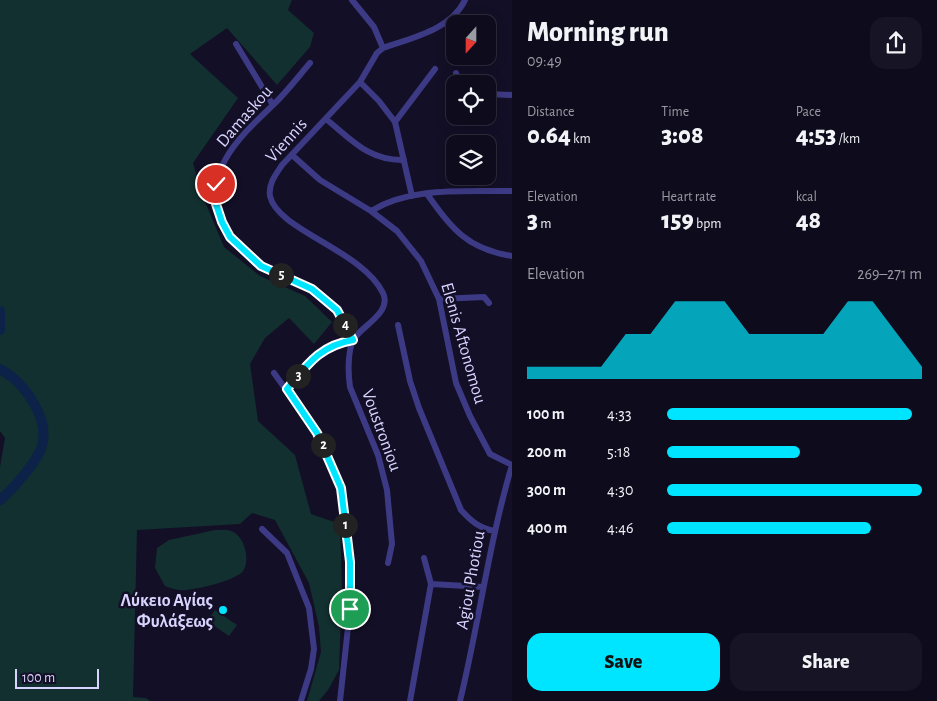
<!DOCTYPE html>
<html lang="en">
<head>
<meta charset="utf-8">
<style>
	:root { --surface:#0e0b1c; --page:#171425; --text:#f1f3f6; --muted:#9b9ba3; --line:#2e2b3b; --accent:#00e5ff }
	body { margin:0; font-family:"Alegreya Sans",sans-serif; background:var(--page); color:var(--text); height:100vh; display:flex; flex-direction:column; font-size:19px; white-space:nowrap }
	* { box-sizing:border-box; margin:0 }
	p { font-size:16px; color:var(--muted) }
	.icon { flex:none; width:28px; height:28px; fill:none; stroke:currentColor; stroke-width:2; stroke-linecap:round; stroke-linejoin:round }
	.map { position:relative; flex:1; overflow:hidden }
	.details { display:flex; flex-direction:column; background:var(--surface); width:425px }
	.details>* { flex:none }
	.needle { width:32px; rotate:201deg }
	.buttons { position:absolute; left:446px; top:15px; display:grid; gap:10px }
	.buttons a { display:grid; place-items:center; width:50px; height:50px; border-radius:10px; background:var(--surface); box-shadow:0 2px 12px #0003,0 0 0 1px var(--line); font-size:25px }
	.scale { position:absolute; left:15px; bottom:12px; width:84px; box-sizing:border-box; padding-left:5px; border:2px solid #d9d4ff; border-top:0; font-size:14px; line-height:18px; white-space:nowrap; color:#d9d4ff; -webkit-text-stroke:4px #130f26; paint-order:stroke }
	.pin { position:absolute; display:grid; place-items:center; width:42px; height:42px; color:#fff; margin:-21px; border:2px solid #fff; border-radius:50%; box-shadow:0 1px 5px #0007 }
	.km { position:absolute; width:25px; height:25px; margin:-12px; border-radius:50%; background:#222; color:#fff; font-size:14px; line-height:25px; text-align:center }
	.round { display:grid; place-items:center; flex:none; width:52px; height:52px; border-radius:15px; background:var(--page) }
	.headline { display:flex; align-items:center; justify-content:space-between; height:85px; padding:0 15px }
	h1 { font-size:28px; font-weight:800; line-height:38px }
	.figures { display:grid; grid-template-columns:repeat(3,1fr); gap:8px; height:85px; padding:5px 15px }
	.figures div { display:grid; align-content:center }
	.figures b { font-size:25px; font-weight:800 }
	.figures small { font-size:14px; font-weight:400 }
	.figures p { font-size:14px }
	.chart { height:140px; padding:10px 15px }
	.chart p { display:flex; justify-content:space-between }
	.chart svg { width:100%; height:90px; margin-top:5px; fill:var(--accent); opacity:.7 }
	.primary-button { display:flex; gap:10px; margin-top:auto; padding:10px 15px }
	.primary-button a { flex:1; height:58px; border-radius:15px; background:var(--accent); color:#111; font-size:20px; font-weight:800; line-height:58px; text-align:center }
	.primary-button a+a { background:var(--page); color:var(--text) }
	ul { padding:0 15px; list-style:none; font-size:16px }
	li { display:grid; grid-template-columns:80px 60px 1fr; align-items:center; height:38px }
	li i { height:12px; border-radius:6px; background:var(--accent) }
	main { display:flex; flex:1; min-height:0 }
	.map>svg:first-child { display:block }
	.green { fill:#12302f }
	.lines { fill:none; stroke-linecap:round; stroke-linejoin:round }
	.river { stroke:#0c2248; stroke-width:10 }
	.minor { stroke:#3d3a85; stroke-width:6 }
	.route-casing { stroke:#fff; stroke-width:10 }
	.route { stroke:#00e5ff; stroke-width:6 }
	.poi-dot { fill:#00e5ff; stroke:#130f26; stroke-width:2 }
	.labels { text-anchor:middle; stroke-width:5; stroke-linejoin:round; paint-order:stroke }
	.street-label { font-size:18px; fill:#d9d4ff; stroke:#130f26 }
	.poi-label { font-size:18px; font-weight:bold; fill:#d9d4ff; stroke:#130f26; text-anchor:end }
</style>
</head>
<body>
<main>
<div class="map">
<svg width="512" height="701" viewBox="0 0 512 701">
	<rect width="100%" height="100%" fill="#130f26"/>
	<path class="green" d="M0 0H292L288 10 314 33 310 47 277 85 227 28 190 54 238 98 193 163 201 192 224 247 260 276 305 296 332 322 314 344 289 318 265 338 250 364 258 421 295 455 311 514 340 524 342 588 339 670 328 690 319 701H307L321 652 319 627 309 583 275 520 252 513 240 524 137 530 133 697 146 698 150 701H0V467L5 438 0 431Z
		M215 530C220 530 226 529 231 531 244 535 251 560 243 571 237 580 196 590 184 590 178 591 171 588 165 586L155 568 157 548 169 540Z
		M215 610 237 625 229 636 207 621Z"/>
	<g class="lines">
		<path class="river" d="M0 311V330
			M0 369C24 382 52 420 41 449 34 465 13 489 0 500"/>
		<path class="minor" d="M352 0 374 27 383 48
			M236 44 273 105
			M310 63C297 78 286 93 272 106 237 139 197 177 225 229 233 243 248 258 262 266 287 280 317 286 337 310 343 318 348 331 353 340
			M456 73 460 84
			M360 82 379 101 395 122 412 196
			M488 94 512 95
			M326 119C352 140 369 161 404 160
			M395 122 435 69
			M292 155 320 180 371 211 397 231 421 261 439 299 456 383 470 416 490 454 512 465
			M427 194C452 229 467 249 512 256
			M371 211C412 186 466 192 512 191
			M439 299 484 297 489 303
			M398 325 410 381 419 408 461 510C471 521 479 528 494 531
			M274 373 317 433 341 488 350 562V609L340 701
			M287 389C307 365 319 346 353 340
			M262 529 287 553 309 608 314 649 311 669 301 701
			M424 558 431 584
			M388 563 392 544 387 490 378 455 350 387C348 373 348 356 352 342 357 328 393 314 383 293 362 250 277 230 270 196 268 184 276 174 282 165L360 82 377 53 383 48C411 38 451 30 465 0
			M410 701 431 584 483 587
			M460 701C479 623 489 542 512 465"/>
	</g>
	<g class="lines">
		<g class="route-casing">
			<path id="route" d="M216 184V204L222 222 230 237 261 266 312 289 337 310 353 340C319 346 307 365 287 389L317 433 341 488 350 562V609"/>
		</g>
		<use href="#route" class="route"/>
	</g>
	<circle class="poi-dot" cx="223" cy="610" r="5"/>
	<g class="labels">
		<g class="street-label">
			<text transform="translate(244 116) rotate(-49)" y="6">Damaskou</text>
			<text transform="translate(286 140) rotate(-48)" y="6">Viennis</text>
			<text transform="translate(464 343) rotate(74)" y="6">Elenis Aftonomou</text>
			<text transform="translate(382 430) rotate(70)" y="6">Voustroniou</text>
			<text transform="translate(470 580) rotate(-80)" y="6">Agiou Photiou</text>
		</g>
		<g class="poi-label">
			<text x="213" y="606">Λύκειο Αγίας<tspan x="213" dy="21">Φυλάξεως</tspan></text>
		</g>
	</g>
</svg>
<div class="buttons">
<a><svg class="needle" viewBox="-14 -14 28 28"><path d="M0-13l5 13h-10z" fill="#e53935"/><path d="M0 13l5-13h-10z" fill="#9b9ba3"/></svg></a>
<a><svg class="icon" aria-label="locate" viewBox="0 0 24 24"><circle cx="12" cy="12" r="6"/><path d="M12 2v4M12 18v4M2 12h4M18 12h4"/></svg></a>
<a><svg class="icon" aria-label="layers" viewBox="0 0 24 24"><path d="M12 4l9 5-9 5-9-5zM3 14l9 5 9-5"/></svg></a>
</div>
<div class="scale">100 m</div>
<div class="pin" style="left:350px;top:609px;background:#1e9e55"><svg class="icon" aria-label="arrive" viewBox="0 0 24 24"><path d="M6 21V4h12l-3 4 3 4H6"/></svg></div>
<div class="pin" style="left:216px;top:184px;background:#d93025"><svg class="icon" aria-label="check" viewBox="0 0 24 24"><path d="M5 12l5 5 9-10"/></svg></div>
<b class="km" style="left:345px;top:525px">1</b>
<b class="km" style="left:323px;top:445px">2</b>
<b class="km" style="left:298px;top:376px">3</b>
<b class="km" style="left:345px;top:325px">4</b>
<b class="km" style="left:281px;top:275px">5</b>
</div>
<section class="details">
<div class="headline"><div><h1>Morning run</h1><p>09:49</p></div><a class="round"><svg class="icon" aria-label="share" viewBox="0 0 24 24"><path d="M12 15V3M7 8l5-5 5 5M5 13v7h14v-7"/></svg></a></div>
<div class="figures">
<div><p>Distance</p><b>0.64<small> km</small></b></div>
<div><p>Time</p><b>3:08</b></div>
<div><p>Pace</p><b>4:53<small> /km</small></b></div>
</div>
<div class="figures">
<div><p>Elevation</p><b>3<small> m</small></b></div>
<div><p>Heart rate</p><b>159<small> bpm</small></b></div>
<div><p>kcal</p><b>48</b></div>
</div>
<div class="chart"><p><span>Elevation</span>269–271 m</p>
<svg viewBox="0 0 160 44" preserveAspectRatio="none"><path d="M0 44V38L10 38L20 38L30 38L40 22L50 22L60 6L70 6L80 6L90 22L100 22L110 22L120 22L130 6L140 6L150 22L160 38V44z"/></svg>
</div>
<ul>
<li><b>100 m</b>4:33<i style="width:96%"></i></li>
<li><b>200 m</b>5:18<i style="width:52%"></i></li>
<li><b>300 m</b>4:30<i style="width:100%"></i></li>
<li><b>400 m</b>4:46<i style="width:80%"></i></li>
</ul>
<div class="primary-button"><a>Save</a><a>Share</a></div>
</section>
</main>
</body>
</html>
